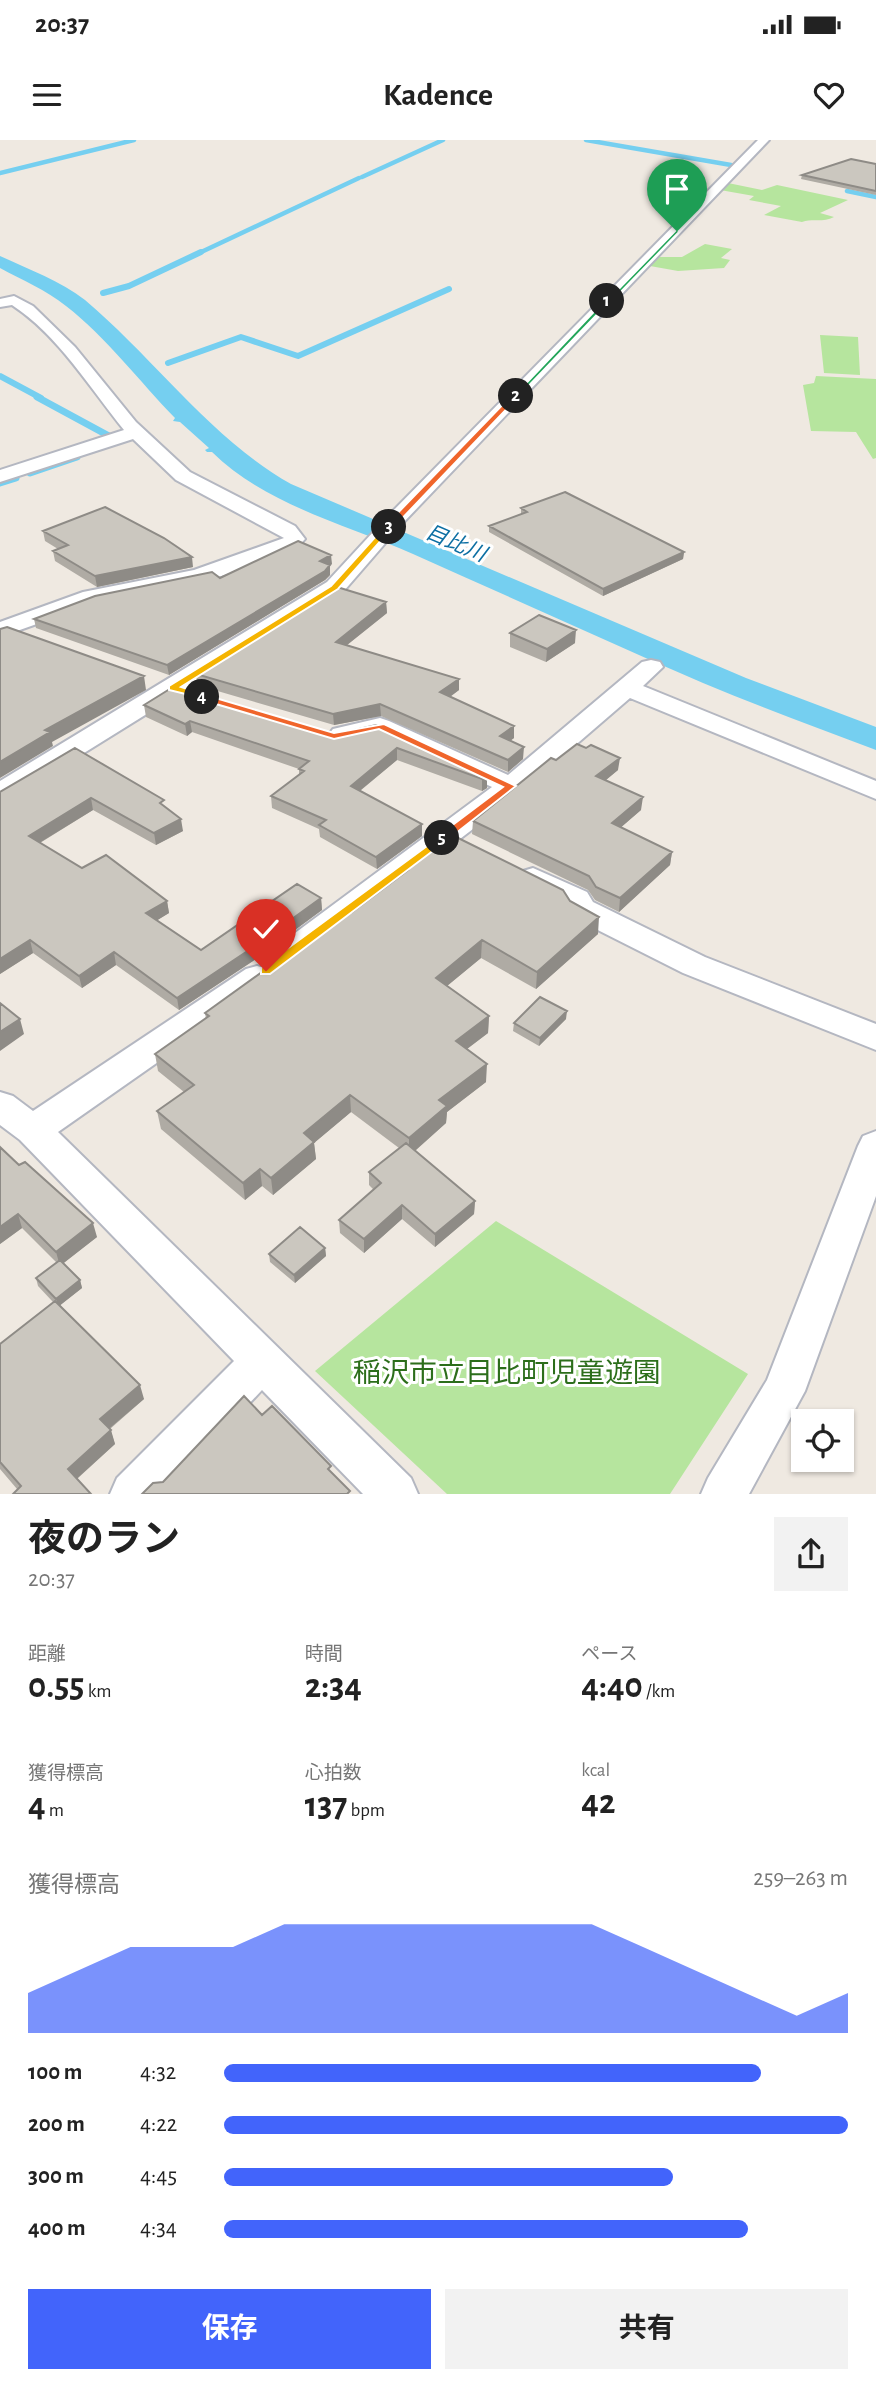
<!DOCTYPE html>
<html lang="ja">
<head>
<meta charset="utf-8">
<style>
	:root { --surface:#fff; --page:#f2f2f2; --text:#222; --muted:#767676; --accent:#4264fb }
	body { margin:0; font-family:"Alegreya Sans","Noto Sans JP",sans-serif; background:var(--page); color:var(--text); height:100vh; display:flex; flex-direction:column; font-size:26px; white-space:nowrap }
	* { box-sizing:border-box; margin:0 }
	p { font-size:23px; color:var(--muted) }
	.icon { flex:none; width:38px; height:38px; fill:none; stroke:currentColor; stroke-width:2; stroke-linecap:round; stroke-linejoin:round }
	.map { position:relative; height:1354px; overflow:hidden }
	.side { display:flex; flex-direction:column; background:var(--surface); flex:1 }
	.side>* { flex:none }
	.tools { position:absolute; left:791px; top:1269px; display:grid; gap:14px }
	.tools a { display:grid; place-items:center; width:63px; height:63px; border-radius:0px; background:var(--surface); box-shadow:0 2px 5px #0004; font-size:35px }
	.pin { position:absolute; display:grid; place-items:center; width:60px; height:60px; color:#fff; margin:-72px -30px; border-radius:50% 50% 50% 0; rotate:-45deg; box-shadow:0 0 7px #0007 }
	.pin .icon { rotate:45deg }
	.km { position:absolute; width:35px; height:35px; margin:-18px; border-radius:50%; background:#222; color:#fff; font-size:19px; line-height:35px; text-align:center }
	.round { display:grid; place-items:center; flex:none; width:74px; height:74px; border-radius:0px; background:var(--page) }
	.overview { display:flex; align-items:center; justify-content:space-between; height:119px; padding:0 28px }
	h1 { font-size:38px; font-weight:700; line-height:52px }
	.figures { display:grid; grid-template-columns:repeat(3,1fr); gap:10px; height:119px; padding:7px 28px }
	.figures div { display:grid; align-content:center }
	.figures b { font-size:35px; font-weight:700 }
	.figures small { font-size:19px; font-weight:400 }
	.figures p { font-size:19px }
	.chart { height:196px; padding:14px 28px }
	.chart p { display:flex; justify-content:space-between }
	.chart svg { width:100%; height:126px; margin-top:7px; fill:var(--accent); opacity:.7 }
	.cta { display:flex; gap:14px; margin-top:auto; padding:14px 28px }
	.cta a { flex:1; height:80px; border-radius:0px; background:var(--accent); color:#fff; font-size:28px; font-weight:700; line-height:80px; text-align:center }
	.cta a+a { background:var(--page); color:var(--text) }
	ul { padding:0 28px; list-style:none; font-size:23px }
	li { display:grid; grid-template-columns:112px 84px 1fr; align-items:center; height:52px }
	li i { height:18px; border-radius:9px; background:var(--accent) }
	.status { display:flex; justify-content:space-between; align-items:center; height:49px; padding:0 35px; background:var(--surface); direction:ltr }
	.status svg { height:19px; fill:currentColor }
	header { display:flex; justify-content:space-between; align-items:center; height:91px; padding:0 28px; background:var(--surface); font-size:32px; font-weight:700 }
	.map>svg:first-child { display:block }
	.green { fill:#b6e59e }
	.water { fill:#75cff0 }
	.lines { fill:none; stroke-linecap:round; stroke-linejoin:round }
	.stream-far2 { stroke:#75cff0; stroke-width:4.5 }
	.stream-far1 { stroke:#75cff0; stroke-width:6 }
	.stream { stroke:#75cff0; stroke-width:7 }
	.street-casing { stroke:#b4b7c1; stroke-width:4 }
	.street { fill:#fff; fill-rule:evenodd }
	.wall { fill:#afaba4 }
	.shaded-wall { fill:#8e8b86 }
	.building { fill:#cbc7bf; stroke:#8e8b86; stroke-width:2 }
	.split-1 { fill:#22a559; stroke:#fff; stroke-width:2 }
	.split-2 { fill:#22a559; stroke:#fff; stroke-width:2 }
	.split-3 { fill:#f0652b; stroke:#fff; stroke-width:2 }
	.split-4 { fill:#f5b400; stroke:#fff; stroke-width:2 }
	.split-5 { fill:#f0652b; stroke:#fff; stroke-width:2 }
	.split-6 { fill:#f5b400; stroke:#fff; stroke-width:2 }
	.labels { text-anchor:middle; stroke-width:6; stroke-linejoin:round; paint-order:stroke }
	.far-water-label { font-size:21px; font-style:italic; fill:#0d6fa3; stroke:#fff }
	.near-park-label { font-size:28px; fill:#2c6e1b; stroke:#fff }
</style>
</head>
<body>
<div class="status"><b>20:37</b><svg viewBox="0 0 49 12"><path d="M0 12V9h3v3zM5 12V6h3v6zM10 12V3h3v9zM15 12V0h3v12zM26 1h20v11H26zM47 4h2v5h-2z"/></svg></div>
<header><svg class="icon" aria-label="menu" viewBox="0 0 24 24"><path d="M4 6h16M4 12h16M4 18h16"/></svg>Kadence<svg class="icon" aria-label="heart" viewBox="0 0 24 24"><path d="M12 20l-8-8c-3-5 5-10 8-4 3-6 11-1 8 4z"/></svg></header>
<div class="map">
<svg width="876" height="1354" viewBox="0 0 876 1354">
	<rect width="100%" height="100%" fill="#efe9e1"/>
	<path class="green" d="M728 43 762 50 777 45 848 60 820 73 834 77C823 83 813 78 802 82L764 75 781 66 749 60 754 56 720 50Z
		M705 104 732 109 721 118 730 120 724 128 678 131 650 126 658 117H682Z
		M820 195 858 197 860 235 824 233Z
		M816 236 876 239V318L873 319 856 292 811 291 803 245 814 243Z
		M496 1081 748 1234 670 1354H447L315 1231Z"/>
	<path class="water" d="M0 116C28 129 61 141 85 160 156 220 210 298 291 344L746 538 876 587V610C818 588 760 567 703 543 606 501 510 457 413 414 345 384 266 365 212 312H207L205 310 209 308 180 282 173 281 175 278C139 241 107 198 66 166 46 150 22 140 0 128Z"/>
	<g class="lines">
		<path class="stream-far2" d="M586 0 731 25
			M0 33 134 0
			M362 37 443 0
			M847 51 876 57
			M197 114 359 38"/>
		<path class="stream-far1" d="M103 153 129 146 201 112
			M168 223 241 197 298 216 449 149
			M0 236 41 258"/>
		<path class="stream" d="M37 257 109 296
			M30 333 77 317
			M0 343 16 338"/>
		<g class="street-casing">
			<path id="street" d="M758 0H769L401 385 343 452 10 659 0 661V641L327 442 387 377Z
				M14 156 33 166 75 207 136 282 190 332 295 386 305 399 295 410 207 441 96 463 0 497V482L83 452 194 430 284 398 176 340 133 299 0 342V330L124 290C90 248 58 195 12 165L0 167V159Z
				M651 520 660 522 663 527 643 546 876 641V659L630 558 521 652 309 815 298 818 287 815 282 807 287 799 492 647 377 594 342 602 333 599 329 594 333 589 380 578 389 581 508 635 642 522Z
				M533 728 587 752 593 762 705 817 876 884V910L683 833 570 776C556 753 530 757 518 738L523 731Z
				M257 826 268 829 273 837 268 845 58 992 411 1338 418 1354H363L262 1250 164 1354H110L117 1338 234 1221 20 1000 0 985V952L13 956 33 971 246 829Z
				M876 991V1056L805 1251 749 1354H701L708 1338 767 1240 858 1006 863 996Z"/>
		</g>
		<use href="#street" class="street"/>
	</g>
	<path class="wall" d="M876 24V55L801 39 802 35Z
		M521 368 684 412 683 419 603 456 489 392V386L521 374Z
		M43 391 193 427 97 447 55 421 53 411 58 409 45 401Z
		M332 424 330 425V435L325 440 169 535 36 488 34 479 220 438Z
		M386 462 387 473 347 505 459 539V550L450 557 514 586V598L510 601 523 619 508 632 381 576 334 585 197 545 196 534Z
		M510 493 575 503 546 522 510 507Z
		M144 565 333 595 376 585 487 636V648L482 651 397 620 360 651 422 684V696L377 729 320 697 319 689 272 668 271 656 299 635V629L192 592 187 596 146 577Z
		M75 608 165 667 183 691 156 705 93 670 40 703 82 728 167 761 169 773 157 780 201 810 321 758 322 770 253 821 179 870 116 825 82 848 33 813 0 834V652Z
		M556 620 618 630 606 640 641 670 621 687 672 712 670 725 619 772 595 760 588 750 472 694 473 681Z
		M403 728 570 761 598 794 536 849 481 818 447 846 489 876 488 893 467 909 486 942 447 972 446 983 415 1011 475 1061 474 1074 435 1107 402 1079 364 1113 340 1093 339 1080 374 1050 369 1045V1032L399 1008 351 972 314 1003 316 1019 273 1055 262 1046 245 1060 161 989 157 971 184 952 158 931 155 914 206 879 205 873 352 772 404 733Z
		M566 879 539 906 513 891 514 883Z
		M0 1007 97 1097 63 1123 80 1140 82 1148 60 1165 144 1259 110 1289 115 1304 77 1339 17 1349 0 1329V1204L53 1162 38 1146 36 1138 57 1123 22 1088 0 1104Z
		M325 1108 326 1116 295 1143 270 1122 269 1114Z"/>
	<path class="shaded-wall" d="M684 412 683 419 603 456V449Z
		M331 415 332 424 320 430V421Z
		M192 417 193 427 97 447 95 436Z
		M330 425V435L325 440 169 535 167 525Z
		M386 462 387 473 337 513 336 502Z
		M576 490 575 503 546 522 547 509Z
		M144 536 146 550 52 602 53 606 0 638V622L45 590Z
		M459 539V550L440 564V552Z
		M380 564 381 576 334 585 333 574Z
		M190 581 192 592 187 596 185 584Z
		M514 586V598L500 608V596Z
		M524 607 523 619 508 632V620Z
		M397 608V620L351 658V646Z
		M620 618 618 630 595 649 596 636Z
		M487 636V648L482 651V639Z
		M643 657 641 670 611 696 612 683Z
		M91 658 93 670 31 708 29 696Z
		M181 679 183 691 156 705 154 693Z
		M422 684V696L377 729 376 717Z
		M672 712 670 725 619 772 620 758Z
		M321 758 322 770 253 821 179 870 177 858Z
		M167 761 169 773 148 786 146 773Z
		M599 777 598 794 536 849 537 832Z
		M30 800 33 813 0 834V819Z
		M482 800 481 818 436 855V838Z
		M114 812 116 825 82 848 79 836Z
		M567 871 566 879 539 906 540 898Z
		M489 876 488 893 455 918 456 901Z
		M20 879 24 894 0 911V892Z
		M487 924 486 942 447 972 446 983 409 1016V998L439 960Z
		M350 955 351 972 314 1003 316 1019 273 1055 271 1038 304 993Z
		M260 1029 262 1046 245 1060 243 1043Z
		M475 1061 474 1074 435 1107V1094Z
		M402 1065V1079L364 1113V1099Z
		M18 1074 22 1088 0 1104V1087Z
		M93 1083 97 1097 60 1126 56 1112Z
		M325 1108 326 1116 295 1143 294 1135Z
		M80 1140 82 1148 58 1167 56 1159Z
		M140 1245 144 1259 104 1293 100 1279Z
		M111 1290 115 1304 72 1343 68 1329Z"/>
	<path class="building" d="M851 19 876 24V51L802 35Z
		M565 352 684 412 603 449 489 386 527 372 521 368Z
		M105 367 164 398 192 417 95 436 53 411 68 405 43 391Z
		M298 401 331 415 320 421 330 425 325 431 167 525 34 479 95 456 212 432 220 438Z
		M337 447 386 462 336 502 459 539 440 552 514 586 500 596 524 607 508 620 380 564 333 574 196 534Z
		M539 475 576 490 547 509 510 493Z
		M7 487 144 536 45 590 50 592 0 622V489Z
		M173 547 333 595 376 585 487 636 482 639 397 608 351 646 422 684 376 717 319 685 326 680 271 656 304 631 299 629 309 621 190 581 185 584 144 565Z
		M577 604 586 608 591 605 620 618 596 636 643 657 612 683 672 712 620 758 596 747 589 736 473 681 551 618 556 620Z
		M75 608 164 660 160 663 181 679 154 693 91 658 29 696 82 728 106 715 167 761 146 773 201 810 297 744 321 758 252 808 177 858 114 812 79 836 30 800 0 819V652Z
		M448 693 563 750 570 761 599 777 537 832 482 800 436 838 489 876 456 901 487 924 439 960 447 966 409 998 350 955 304 993 314 1002 271 1038 260 1029 243 1043 157 971 194 945 155 914 209 876 205 873 348 770 352 772 408 730 403 728Z
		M540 857 567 871 540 898 514 883Z
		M0 863 20 879 0 892Z
		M406 1003 475 1061 435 1094 402 1065 364 1099 339 1080 381 1043 369 1032Z
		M0 1007 19 1025 25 1022 93 1083 56 1112 18 1074 0 1087Z
		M300 1087 325 1108 294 1135 269 1114Z
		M60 1120 80 1140 56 1159 36 1138Z
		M55 1161 140 1245 100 1279 111 1290 68 1329 91 1354H13L21 1346 0 1322V1204Z
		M244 1256 262 1275 272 1266 331 1326 328 1329 350 1351 347 1354H142L153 1343 163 1342Z"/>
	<path class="split-1" d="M677 89 679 92 610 163H605Z"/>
	<path class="split-2" d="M605 160 610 161 518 257H513Z"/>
	<path class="split-3" d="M513 254 519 256 392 389H386V385Z"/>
	<path class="split-4" d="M386 385 393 387 338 449 181 547 206 555V559L169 550V546L331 446Z"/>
	<path class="split-5" d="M202 554 334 593 384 584 516 646 446 701H438V696L503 647 379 589 334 599 199 559 197 557Z"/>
	<path class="split-6" d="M442 695 447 698 446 701 270 834H261V828Z"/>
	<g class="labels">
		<g class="far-water-label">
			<text transform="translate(456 403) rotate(23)" y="7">目比川</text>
		</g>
		<g class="near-park-label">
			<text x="507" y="1242">稲沢市立目比町児童遊園</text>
		</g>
	</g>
</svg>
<div class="tools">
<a><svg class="icon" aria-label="locate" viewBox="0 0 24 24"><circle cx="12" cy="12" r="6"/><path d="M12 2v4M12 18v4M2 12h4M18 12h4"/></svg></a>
</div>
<div class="pin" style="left:677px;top:91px;background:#1e9e55"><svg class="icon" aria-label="arrive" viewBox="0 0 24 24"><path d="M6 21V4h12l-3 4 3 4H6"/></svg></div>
<div class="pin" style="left:266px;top:831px;background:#d93025"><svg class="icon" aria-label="check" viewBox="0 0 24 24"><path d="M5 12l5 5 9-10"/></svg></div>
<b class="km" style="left:607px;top:161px">1</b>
<b class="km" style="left:516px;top:256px">2</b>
<b class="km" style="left:389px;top:387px">3</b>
<b class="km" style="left:202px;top:557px">4</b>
<b class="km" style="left:442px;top:698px">5</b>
</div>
<section class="side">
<div class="overview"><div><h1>夜のラン</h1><p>20:37</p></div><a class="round"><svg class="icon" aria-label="share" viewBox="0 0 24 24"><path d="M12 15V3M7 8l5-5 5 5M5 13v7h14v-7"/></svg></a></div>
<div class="figures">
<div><p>距離</p><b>0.55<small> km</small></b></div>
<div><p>時間</p><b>2:34</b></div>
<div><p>ペース</p><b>4:40<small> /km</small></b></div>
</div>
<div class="figures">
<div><p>獲得標高</p><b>4<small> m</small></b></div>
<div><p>心拍数</p><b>137<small> bpm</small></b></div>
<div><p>kcal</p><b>42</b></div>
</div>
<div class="chart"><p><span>獲得標高</span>259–263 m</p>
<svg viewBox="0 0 160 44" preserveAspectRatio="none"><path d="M0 44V30L10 22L20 14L30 14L40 14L50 6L60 6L70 6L80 6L90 6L100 6L110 6L120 14L130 22L140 30L150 38L160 30V44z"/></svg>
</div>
<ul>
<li><b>100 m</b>4:32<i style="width:86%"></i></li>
<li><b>200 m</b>4:22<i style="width:100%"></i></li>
<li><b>300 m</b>4:45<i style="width:72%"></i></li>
<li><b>400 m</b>4:34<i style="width:84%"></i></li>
</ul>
<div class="cta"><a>保存</a><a>共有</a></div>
</section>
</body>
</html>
